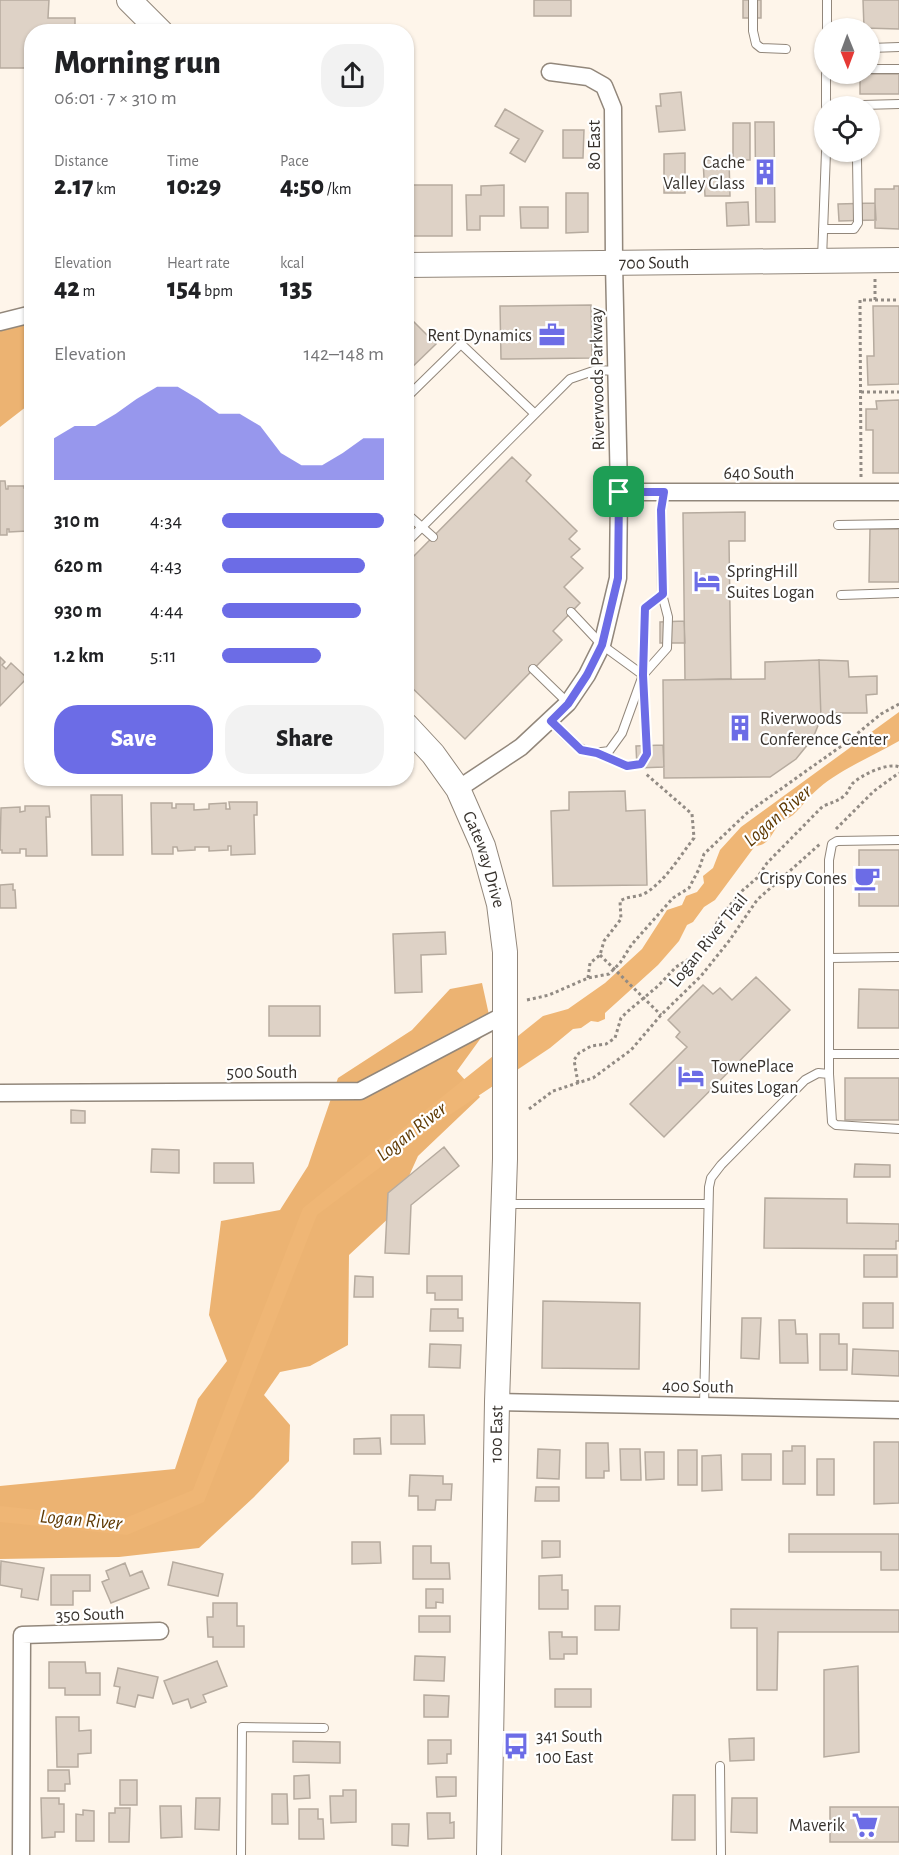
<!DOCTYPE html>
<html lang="en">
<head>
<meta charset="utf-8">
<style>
	:root { --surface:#fff; --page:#f2f2f2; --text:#202124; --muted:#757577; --accent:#6c6ce6 }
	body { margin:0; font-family:"Alegreya Sans",sans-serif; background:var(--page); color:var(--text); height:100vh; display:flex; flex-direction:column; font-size:22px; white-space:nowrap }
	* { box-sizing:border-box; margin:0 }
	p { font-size:20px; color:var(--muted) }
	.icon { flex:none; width:33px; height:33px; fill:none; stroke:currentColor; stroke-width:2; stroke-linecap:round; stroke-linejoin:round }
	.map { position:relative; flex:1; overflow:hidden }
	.details { position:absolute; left:24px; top:24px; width:390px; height:762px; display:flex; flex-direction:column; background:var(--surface); border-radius:24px; box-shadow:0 2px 4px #0004 }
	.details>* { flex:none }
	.needle { width:39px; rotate:179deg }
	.fabs { position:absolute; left:814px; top:18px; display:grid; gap:12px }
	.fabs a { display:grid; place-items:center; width:66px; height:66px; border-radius:50%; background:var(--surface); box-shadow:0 2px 4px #0004; font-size:30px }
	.pin { position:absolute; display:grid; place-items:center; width:51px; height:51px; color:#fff; margin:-26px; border-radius:12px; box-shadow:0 3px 9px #0006 }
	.round { display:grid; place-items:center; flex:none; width:63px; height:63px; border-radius:24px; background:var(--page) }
	.overview { display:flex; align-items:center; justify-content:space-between; height:102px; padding:0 30px }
	h1 { font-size:33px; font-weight:800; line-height:45px }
	.figures { display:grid; grid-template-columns:repeat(3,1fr); gap:9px; height:102px; padding:6px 30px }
	.figures div { display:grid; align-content:center }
	.figures b { font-size:26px; font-weight:800 }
	.figures small { font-size:16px; font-weight:400 }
	.figures p { font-size:16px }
	.chart { height:168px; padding:12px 30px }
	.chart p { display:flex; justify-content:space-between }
	.chart svg { width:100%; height:108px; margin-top:6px; fill:var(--accent); opacity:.7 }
	.cta { display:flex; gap:12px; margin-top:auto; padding:12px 30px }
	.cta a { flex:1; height:69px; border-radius:24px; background:var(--accent); color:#fff; font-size:24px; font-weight:800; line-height:69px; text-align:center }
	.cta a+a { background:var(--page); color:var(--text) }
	ul { padding:0 30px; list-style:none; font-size:20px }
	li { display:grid; grid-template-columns:96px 72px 1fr; align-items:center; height:45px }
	li i { height:15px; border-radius:8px; background:var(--accent) }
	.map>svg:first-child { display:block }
	.forest { fill:#ecb372 }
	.water { fill:#efb675 }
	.building { fill:#ded2c6; stroke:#b6ab9f; stroke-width:1.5 }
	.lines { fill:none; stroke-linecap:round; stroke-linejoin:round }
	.lane-casing { stroke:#92877b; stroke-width:10 }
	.street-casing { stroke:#92877b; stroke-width:19 }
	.secondary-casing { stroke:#92877b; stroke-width:26 }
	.path { stroke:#928b84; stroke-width:3; stroke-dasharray:3 3; stroke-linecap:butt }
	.lane { stroke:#fff; stroke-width:8 }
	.street { stroke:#fff; stroke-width:16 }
	.secondary { stroke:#fff; stroke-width:24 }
	.path-bridge { stroke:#928b84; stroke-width:3; stroke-dasharray:3 3; stroke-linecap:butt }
	.route-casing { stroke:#fff; stroke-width:12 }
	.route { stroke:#6c6ce6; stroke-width:8 }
	.labels { text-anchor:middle; stroke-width:4.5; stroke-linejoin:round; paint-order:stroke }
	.street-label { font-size:18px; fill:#37322d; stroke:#fff }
	.poi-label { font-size:18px; fill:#37322d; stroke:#fff; text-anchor:end }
	.water-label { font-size:20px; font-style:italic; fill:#5f3a04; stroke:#fff }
</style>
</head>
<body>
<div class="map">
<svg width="899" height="1855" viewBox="0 0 899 1855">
	<rect width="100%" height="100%" fill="#fef5ea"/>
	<path class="forest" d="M31 319V403L0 427V323Z
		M482 983 491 1024 457 1071 480 1097 418 1156 391 1216 349 1255 348 1345 310 1366 280 1372 264 1395 290 1425 289 1461 253 1498 199 1548 119 1557 0 1559V1486L175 1469 198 1399 227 1361 209 1315 221 1221 280 1210 308 1166 338 1078 412 1030 450 989Z"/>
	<path class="water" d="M899 712V741C873 756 841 769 819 788 809 796 802 807 793 815 789 818 784 819 781 822 772 831 770 846 755 846L715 900 704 907 693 922 687 925 679 941 658 965 605 1013V1019L598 1022 591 1021 581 1028 573 1029 550 1048 448 1116 317 1215 204 1502 127 1535 0 1522V1506L123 1519 193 1490 303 1208 543 1016 568 1009 605 983 642 949 667 910 682 905 686 896 697 892 704 883 703 876 713 868 720 850 741 827Z"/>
	<path class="building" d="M0 0H49L48 18H75V32H32V68H0Z
		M534 0H571V16H534Z
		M743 0H761V18H743Z
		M863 0H899V29L864 28Z
		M860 74H899V94H860Z
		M681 92 685 130 659 132 656 106H661L660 94Z
		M505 109 543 131 525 162 510 153 519 139 495 126Z
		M755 122H774L775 222H756Z
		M733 123H750V160H733Z
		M563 130H584L583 158H563Z
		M685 153V193H664V154Z
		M729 159 730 196H705L703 160Z
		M406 185H452V236H406Z
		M504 185V216H480V230H467L466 195H481V186Z
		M894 186H899V229L875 228V189H894Z
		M566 193H588V232L566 233Z
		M748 202 749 225 727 226 726 203Z
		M875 203 876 220 839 221 838 204Z
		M520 207H548V228H521Z
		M591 305 592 358 501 359 500 306Z
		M873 306H899V384L868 385 867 356H874Z
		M406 314 436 344 406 373Z
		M899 400V473H873V430H866V409H877L876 401Z
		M512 457 531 475 526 481 577 531 569 539 580 549 571 557 583 568 564 587 580 603 553 631 562 640 465 739 406 682V564Z
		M0 481H5L6 489H8V486H24V488H32V527H27V531L9 532V529H7V535H0Z
		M745 512V541H729L731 679 685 680 683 513Z
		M870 529H899V582H869Z
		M684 621 685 643H660V622Z
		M0 657 5 662 2 665 6 669 11 663 27 678 0 706Z
		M819 660 821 718 813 738 796 759 770 777 664 778 663 680 765 679V662Z
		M819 660 848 661 849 677 877 676V694L866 695 867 713H830L829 719 821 718Z
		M663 745 664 767 637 768 636 746Z
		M625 791 626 811 645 810 647 885 553 886 551 811 569 810V792Z
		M91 795H122L123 855H92Z
		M229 802H257V815H254L255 854 231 855V846H228V850L209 851V847H195V850L178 851 177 847H173V854H152L151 803H172V808H176V804H194V810L209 809V804L226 803V809H230Z
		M25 806H49L50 817H46L47 856H26V849H20V853H2V850H0L1 808 20 807V812L25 811Z
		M859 850H899V906H859Z
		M13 884V890H15L16 908H0V885Z
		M445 932 446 954 421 955 422 992 395 993 393 934Z
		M756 977 790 1010 664 1137 630 1104 687 1047 676 1037 680 1032 668 1020 703 985 713 994 720 988 732 1000Z
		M859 989 899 990V1028H858Z
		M269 1006H320V1036H269Z
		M845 1078H899V1120H845Z
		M71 1110 85 1111V1123H71Z
		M444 1147 459 1166 411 1205 409 1254 385 1253 388 1193Z
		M152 1149 179 1150V1173L151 1172Z
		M214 1163H253L254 1183H214Z
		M855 1164 890 1165V1177H854Z
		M765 1198 847 1199V1223L899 1224V1241H896V1249L764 1248Z
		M864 1255H897V1277H864Z
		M355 1276 373 1277V1297H354Z
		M427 1276H462V1300H435V1293H427Z
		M543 1301 640 1303 639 1369 542 1368Z
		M863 1303H893V1328H863Z
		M431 1309H458V1318H463V1331H430Z
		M742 1318H761L759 1359 741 1358Z
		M779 1320H795L796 1334H807L808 1363H780Z
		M820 1334H839V1344H847V1370H820Z
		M430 1344 461 1345 460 1368 429 1367Z
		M853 1349 899 1351V1376L852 1374Z
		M391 1415H424L425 1444H391Z
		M380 1438 381 1454H354V1439Z
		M874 1442H899V1503L874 1504Z
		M586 1443H608L609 1471H604V1478H586Z
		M792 1446H805V1484H783V1451H792Z
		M538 1449 560 1450 559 1479 537 1478Z
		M620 1449H640L641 1480H621Z
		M678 1450H697V1485H678Z
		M645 1452H664V1479L646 1480Z
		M742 1454H771V1480H742Z
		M721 1455 722 1490 702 1491V1456Z
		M817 1459H834V1495H817Z
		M410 1475 443 1476V1484H452L451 1500H436L435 1510H418V1496H409Z
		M536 1487H559V1501H535Z
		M789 1534H899V1570H881V1552H789Z
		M542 1541H560V1557L542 1558Z
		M352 1542H380L381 1563 352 1564Z
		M413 1546H431V1563H449L450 1579H413Z
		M1 1561 44 1568 38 1600 21 1597 22 1589 0 1585Z
		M173 1562 223 1574 218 1596 168 1585Z
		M125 1563 130 1576 142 1571 149 1588 111 1603 102 1582 109 1579 106 1571Z
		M51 1575H90V1591H73V1605H51Z
		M562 1575V1590H568V1609H539V1576Z
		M426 1589H443V1603L436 1602V1608H426Z
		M213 1603H237V1626H244V1647H213V1637H208L207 1617H213Z
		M595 1606H620L619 1630H595Z
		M731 1609 899 1610V1632H778L777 1690H757V1628H731Z
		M419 1616H450V1632H419Z
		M549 1632H562V1637H577V1654H564V1659H550Z
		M415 1656 445 1657 444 1681 414 1680Z
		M217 1661 227 1686 203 1695 206 1702 191 1708 188 1699 173 1704 164 1681Z
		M49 1662H85L86 1673H100V1695H65V1688H49Z
		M858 1666 859 1752 824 1757V1670Z
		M118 1668 158 1677 153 1698 138 1695 135 1707 117 1703 120 1687 114 1686Z
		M555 1689H591V1707H555Z
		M424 1695 449 1696 448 1717H424Z
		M56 1717H79V1731L91 1730V1753L78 1754V1767H57Z
		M754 1738V1760L730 1761 729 1739Z
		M428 1740H451V1754H447V1763L428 1764Z
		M293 1741 340 1742V1763L293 1762Z
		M48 1770H69L70 1784H65V1791H48Z
		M309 1775 310 1798 294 1799V1776Z
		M436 1777H456V1796L437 1797Z
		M120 1780H137V1805H120Z
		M343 1790H356V1822L331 1823 330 1796H343Z
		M272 1794H287L288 1824H272Z
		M673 1795H695V1840H672Z
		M41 1798H59V1804H64V1832H55V1837L42 1838Z
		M196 1798H220L219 1830 195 1829Z
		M732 1798H757V1833L731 1832Z
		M160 1806H181L182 1837 161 1838Z
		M830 1807H899V1842H830Z
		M115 1808H130L129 1842H109V1813H115Z
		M299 1809H318V1819H323L324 1839H299Z
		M83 1810 94 1811V1841H76V1814L83 1815Z
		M427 1813H450V1823L454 1822V1838L428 1839Z
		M392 1824H409L408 1846 392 1845Z"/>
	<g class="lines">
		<g class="lane-casing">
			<path id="lane" d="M753 0V31L756 44 761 48 786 49
				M827 28V0
				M870 48 899 47
				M870 69H899
				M826 106 899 104
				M826 106V74
				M823 229H854L858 223 857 159
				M822 259 826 152
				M406 398 461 344 535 414
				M406 513 433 537
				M838 525 899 524
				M406 543 570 379 596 370 617 371
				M841 595 899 593
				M571 612 602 645 643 675
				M533 669 568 703
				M551 721C570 740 580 757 609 751L622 733 643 675 645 608 662 594 661 510 664 492
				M597 753 627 766 641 764 647 754 643 675 667 648 668 617 662 594
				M899 840 837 841 832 844 829 860V1074L832 1122 836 1125 899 1129
				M830 958 899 957
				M830 1054H899
				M505 1204H708
				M704 1406 709 1187 711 1178 721 1165 805 1080 818 1073 829 1074
				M720 1766 721 1855
				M241 1855 242 1727 324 1728"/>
		</g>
		<g class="street-casing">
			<path id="street" d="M0 322 32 314
				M619 492H899
				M458 789 521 747 568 703 587 675 602 645 618 578 619 492 614 263 613 108 604 86 588 77 550 72
				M0 1093 360 1091 506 1014
				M497 1402 899 1410
				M21 1855 22 1635 160 1631"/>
		</g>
		<g class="secondary-casing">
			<g id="secondary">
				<path d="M129 0 161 32"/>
				<path id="s1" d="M406 265 899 260"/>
				<path id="s2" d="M406 725 433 754 458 789 483 846 499 904 505 952V1159L497 1402 489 1855"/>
			</g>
		</g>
		<path class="path" d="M875 279V300
			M861 392H899
			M861 477 860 300H899
			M836 829 874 791 899 773
			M588 978 590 963 600 955 604 941 621 919 620 901C629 895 639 898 647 892 666 880 680 856 694 838L692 814 646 774
			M527 1000 549 995 588 978 609 974 620 963 632 944 673 898 689 888 699 869 704 854 747 813 847 742 881 714 899 704
			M578 1083 574 1060 579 1053 591 1046 606 1044 615 1038 621 1018 627 1012 658 986 676 967 694 956 704 947 720 917 743 890 757 878 767 863 823 806C831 803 838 801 844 796 848 793 849 788 852 784 861 775 888 762 899 767
			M529 1109 553 1091 593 1078 631 1050 661 1015 701 976 729 941 757 900 820 844"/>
		<use href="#lane" class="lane"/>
		<use href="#street" class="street"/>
		<use href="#secondary" class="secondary"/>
		<path class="path-bridge" d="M600 955 661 1015"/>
	</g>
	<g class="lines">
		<g class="route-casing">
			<path id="route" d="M619 492H664L661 510 663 594 645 608 643 675 647 754 641 764 627 766 597 753 581 750 551 721 568 704 587 675 602 645 618 578Z"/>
		</g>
		<use href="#route" class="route"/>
	</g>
	<defs>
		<g id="building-bare" transform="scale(2.07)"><path d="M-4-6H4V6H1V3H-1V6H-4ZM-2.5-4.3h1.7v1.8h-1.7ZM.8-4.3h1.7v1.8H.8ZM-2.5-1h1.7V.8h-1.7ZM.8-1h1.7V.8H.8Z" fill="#6c6ce6" stroke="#fff" stroke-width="2.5" paint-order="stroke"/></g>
		<g id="office-bare" transform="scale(2.07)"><path d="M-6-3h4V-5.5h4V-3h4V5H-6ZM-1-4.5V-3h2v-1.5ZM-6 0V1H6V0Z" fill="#6c6ce6" stroke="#fff" stroke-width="2.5" paint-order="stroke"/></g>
		<g id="hotel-bare" transform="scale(2.07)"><path d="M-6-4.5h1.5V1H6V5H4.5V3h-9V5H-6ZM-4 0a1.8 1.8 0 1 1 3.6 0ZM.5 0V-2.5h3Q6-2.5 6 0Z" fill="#6c6ce6" stroke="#fff" stroke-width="2.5" paint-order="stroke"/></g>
		<g id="cafe-bare" transform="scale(2.07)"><path d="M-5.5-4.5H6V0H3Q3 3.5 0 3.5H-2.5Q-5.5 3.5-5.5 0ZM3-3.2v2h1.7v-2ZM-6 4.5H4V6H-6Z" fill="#6c6ce6" stroke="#fff" stroke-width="2.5" paint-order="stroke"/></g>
		<g id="bus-bare" transform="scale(2.07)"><path d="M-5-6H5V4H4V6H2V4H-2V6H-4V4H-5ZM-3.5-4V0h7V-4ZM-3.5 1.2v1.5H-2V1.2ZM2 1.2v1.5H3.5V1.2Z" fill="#6c6ce6" stroke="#fff" stroke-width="2.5" paint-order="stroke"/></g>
		<g id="supermarket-bare" transform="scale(2.07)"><path d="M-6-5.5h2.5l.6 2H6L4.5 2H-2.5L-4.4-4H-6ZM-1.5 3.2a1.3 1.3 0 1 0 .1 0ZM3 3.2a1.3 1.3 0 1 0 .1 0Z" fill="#6c6ce6" stroke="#fff" stroke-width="2.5" paint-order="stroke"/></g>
	</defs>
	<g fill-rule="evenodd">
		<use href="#building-bare" x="765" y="172"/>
		<use href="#office-bare" x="552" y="335"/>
		<use href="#hotel-bare" x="707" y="581"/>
		<use href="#building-bare" x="740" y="728"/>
		<use href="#cafe-bare" x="867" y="878"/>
		<use href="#hotel-bare" x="691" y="1076"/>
		<use href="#bus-bare" x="516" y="1746"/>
		<use href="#supermarket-bare" x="865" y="1825"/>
	</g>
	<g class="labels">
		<g class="street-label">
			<text transform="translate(594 145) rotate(-90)" y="6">80 East</text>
			<text dy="6" stroke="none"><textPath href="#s1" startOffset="248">700 South</textPath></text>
			<text transform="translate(597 379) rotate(-91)" y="6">Riverwoods Parkway</text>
			<text x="759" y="479">640 South</text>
			<text dy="6" stroke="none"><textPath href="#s2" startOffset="158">Gateway Drive</textPath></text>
			<text transform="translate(708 940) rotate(-51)" y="6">Logan River Trail</text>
			<text x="262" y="1078">500 South</text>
			<text transform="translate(698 1386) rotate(1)" y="6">400 South</text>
			<text transform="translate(496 1434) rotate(-89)" y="6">100 East</text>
			<text transform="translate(90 1614) rotate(-2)" y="6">350 South</text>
		</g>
		<g class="poi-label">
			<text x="745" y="168">Cache<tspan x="745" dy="21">Valley Glass</tspan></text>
			<text x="532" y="341">Rent Dynamics</text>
			<text x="727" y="577" text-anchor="start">SpringHill<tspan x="727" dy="21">Suites Logan</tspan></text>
			<text x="760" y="724" text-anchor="start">Riverwoods<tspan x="760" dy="21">Conference Center</tspan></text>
			<text x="847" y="884">Crispy Cones</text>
			<text x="711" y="1072" text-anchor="start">TownePlace<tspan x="711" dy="21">Suites Logan</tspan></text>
			<text x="536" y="1742" text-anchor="start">341 South<tspan x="536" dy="21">100 East</tspan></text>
			<text x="845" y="1831">Maverik</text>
		</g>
		<g class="water-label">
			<text transform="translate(777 815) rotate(-41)" y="7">Logan River</text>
			<text transform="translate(411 1131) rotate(-38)" y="7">Logan River</text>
			<text transform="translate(81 1519) rotate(5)" y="7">Logan River</text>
		</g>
	</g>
</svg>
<div class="fabs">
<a><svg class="needle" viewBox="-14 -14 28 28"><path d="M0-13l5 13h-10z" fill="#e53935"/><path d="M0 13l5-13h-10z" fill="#757577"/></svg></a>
<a><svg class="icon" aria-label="locate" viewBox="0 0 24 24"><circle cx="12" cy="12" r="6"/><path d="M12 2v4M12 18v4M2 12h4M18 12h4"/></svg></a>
</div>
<div class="pin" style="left:619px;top:492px;background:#1e9e55"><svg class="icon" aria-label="arrive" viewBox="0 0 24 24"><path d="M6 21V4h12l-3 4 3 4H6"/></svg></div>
<section class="details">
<div class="overview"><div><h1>Morning run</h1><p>06:01 · 7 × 310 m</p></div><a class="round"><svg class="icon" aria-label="share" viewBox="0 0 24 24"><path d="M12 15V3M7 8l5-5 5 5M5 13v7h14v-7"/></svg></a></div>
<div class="figures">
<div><p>Distance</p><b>2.17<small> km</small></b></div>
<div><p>Time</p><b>10:29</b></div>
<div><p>Pace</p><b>4:50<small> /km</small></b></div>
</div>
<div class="figures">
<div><p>Elevation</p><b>42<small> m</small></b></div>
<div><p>Heart rate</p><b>154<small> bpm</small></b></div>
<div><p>kcal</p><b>135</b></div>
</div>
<div class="chart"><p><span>Elevation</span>142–148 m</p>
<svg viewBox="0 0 160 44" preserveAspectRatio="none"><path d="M0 44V27L10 22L20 22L30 17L40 11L50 6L60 6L70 11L80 17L90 17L100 22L110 33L120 38L130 38L140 33L150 27L160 27V44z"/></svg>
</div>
<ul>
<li><b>310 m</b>4:34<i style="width:100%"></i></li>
<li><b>620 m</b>4:43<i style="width:88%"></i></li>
<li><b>930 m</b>4:44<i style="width:86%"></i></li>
<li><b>1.2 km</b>5:11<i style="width:61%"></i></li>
</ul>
<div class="cta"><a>Save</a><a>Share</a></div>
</section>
</div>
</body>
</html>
